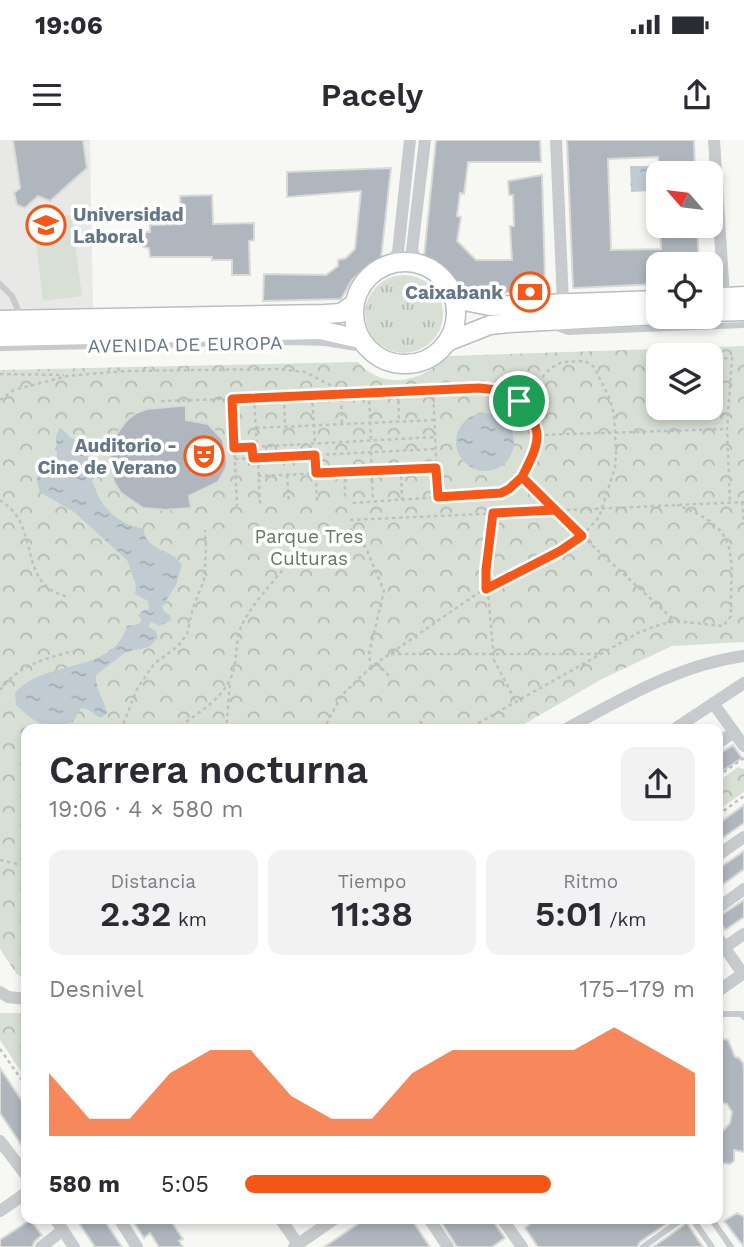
<!DOCTYPE html>
<html lang="es">
<head>
<meta charset="utf-8">
<style>
	:root { --surface:#fff; --page:#f2f2f3; --text:#2b2b33; --muted:#7c7c81; --accent:#f45718 }
	body { margin:0; font-family:"Work Sans",sans-serif; background:var(--page); color:var(--text); height:100vh; display:flex; flex-direction:column; font-size:26px; white-space:nowrap }
	* { box-sizing:border-box; margin:0 }
	p { font-size:23px; color:var(--muted) }
	.icon { flex:none; width:38px; height:38px; fill:none; stroke:currentColor; stroke-width:2; stroke-linecap:round; stroke-linejoin:round }
	.map { position:relative; flex:1; overflow:hidden }
	.sheet { position:absolute; left:21px; top:584px; width:702px; height:500px; display:flex; flex-direction:column; background:var(--surface); border-radius:14px; box-shadow:0 4px 10px #0003 }
	.sheet>* { flex:none }
	.needle { width:46px; rotate:298deg }
	.controls { position:absolute; left:646px; top:21px; display:grid; gap:14px }
	.controls a { display:grid; place-items:center; width:77px; height:77px; border-radius:14px; background:var(--surface); box-shadow:0 4px 10px #0003; font-size:35px }
	.pin { position:absolute; display:grid; place-items:center; width:60px; height:60px; color:#fff; margin:-30px; border:4px solid #fff; border-radius:50%; box-shadow:0 2px 7px #0007 }
	.round { display:grid; place-items:center; flex:none; width:74px; height:74px; border-radius:14px; background:var(--page) }
	.summary { display:flex; align-items:center; justify-content:space-between; height:119px; padding:0 28px }
	h1 { font-size:38px; font-weight:600; line-height:52px }
	.figures { display:grid; grid-template-columns:repeat(3,1fr); gap:10px; height:119px; padding:7px 28px }
	.figures div { display:grid; align-content:center; border-radius:14px; background:var(--page); text-align:center }
	.figures b { font-size:35px; font-weight:600 }
	.figures small { font-size:19px; font-weight:400 }
	.figures p { font-size:19px }
	.chart { height:196px; padding:14px 28px }
	.chart p { display:flex; justify-content:space-between }
	.chart svg { width:100%; height:126px; margin-top:7px; fill:var(--accent); opacity:.7 }
	ul { padding:0 28px; list-style:none; font-size:23px }
	li { display:grid; grid-template-columns:112px 84px 1fr; align-items:center; height:52px }
	li i { height:18px; border-radius:9px; background:var(--accent) }
	.status { display:flex; justify-content:space-between; align-items:center; height:49px; padding:0 35px; background:var(--surface); direction:ltr }
	.status svg { height:19px; fill:currentColor }
	header { display:flex; justify-content:space-between; align-items:center; height:91px; padding:0 28px; background:var(--surface); font-size:32px; font-weight:600 }
	.map>svg:first-child { display:block }
	.built { fill:#e8e9e7 }
	.grass { fill:url(#grass-tufts) }
	.forest { fill:url(#forest-crowns); fill-rule:evenodd }
	.pitch { fill:#d8e0d5 }
	.water { fill:url(#water-ripples) }
	.building { fill:#afb6bd; stroke:#d9d9d7; stroke-width:2 }
	.lines { fill:none; stroke-linecap:round; stroke-linejoin:round }
	.secondary-casing { stroke:#b9bec3; stroke-width:21 }
	.path { stroke:#bec1c3; stroke-width:2.5; stroke-dasharray:3.5 3.5; stroke-linecap:butt }
	.service { stroke:#c7cbce; stroke-width:6 }
	.minor { stroke:#c7cbce; stroke-width:12 }
	.secondary { stroke:#fff; stroke-width:18 }
	.route-casing { stroke:#fff; stroke-width:14 }
	.route { stroke:#f45718; stroke-width:9 }
	.labels { text-anchor:middle; stroke-width:7; stroke-linejoin:round; paint-order:stroke }
	.poi-label { font-size:19px; font-weight:bold; fill:#647688; stroke:#fff; text-anchor:end }
	.street-label { font-size:19px; fill:#647688; stroke:#fff }
	.park-label { font-size:19px; fill:#637a5f; stroke:#fff }
</style>
</head>
<body>
<div class="status"><b>19:06</b><svg viewBox="0 0 49 12"><path d="M0 12V9h3v3zM5 12V6h3v6zM10 12V3h3v9zM15 12V0h3v12zM26 1h20v11H26zM47 4h2v5h-2z"/></svg></div>
<header><svg class="icon" aria-label="menu" viewBox="0 0 24 24"><path d="M4 6h16M4 12h16M4 18h16"/></svg>Pacely<svg class="icon" aria-label="share" viewBox="0 0 24 24"><path d="M12 15V3M7 8l5-5 5 5M5 13v7h14v-7"/></svg></header>
<div class="map">
<svg width="744" height="1107" viewBox="0 0 744 1107">
	<defs>
		<pattern id="grass-tufts" width="24" height="20" patternUnits="userSpaceOnUse" patternTransform="scale(1.75)"><rect width="24" height="20" fill="#d8e0d5"/><path d="M3 7l-1-3M5 7V3M7 7l1-3M15 17l-1-3M17 17v-4M19 17l1-3" fill="none" stroke="#b3bab3"/></pattern>
		<pattern id="forest-crowns" width="20" height="18" patternUnits="userSpaceOnUse" patternTransform="scale(1.75)"><rect width="20" height="18" fill="#d8e0d5"/><path d="M2 6a3 3 0 1 1 6 0M12 15a3 3 0 1 1 6 0" fill="none" stroke="#b3bab3"/></pattern>
		<pattern id="water-ripples" width="26" height="14" patternUnits="userSpaceOnUse" patternTransform="scale(1.75)"><rect width="26" height="14" fill="#c1ccd2"/><path d="M2 4q2-2 4 0t4 0M15 11q2-2 4 0t4 0" fill="none" stroke="#a0aab0"/></pattern>
	</defs>
	<rect width="100%" height="100%" fill="#f7f8f4"/>
	<path class="built" d="M0 0H90L93 170 0 171Z"/>
	<path class="grass" d="M365 174a39 39 0 1 1 78 0a39 39 0 1 1-78 0Z"/>
	<path class="forest" d="M744 206V502L672 506 602 539 514 590H26V841L16 833 0 809V230L358 222C384 252 423 241 448 216ZM658 215H710V268H658Z
		M738 627 744 629V652L718 670V642Z
		M0 873H26V939L0 900Z"/>
	<path class="pitch" d="M71 75 82 156 43 161 33 80Z"/>
	<path class="water" d="M630 26H650V51L631 52Z
		M456 302a29 29 0 1 1 58 0a29 29 0 1 1-58 0Z
		M60 287 71 298 87 305C89 345 100 380 144 389 144 411 172 408 182 425L176 445 162 467 165 472 170 475 171 480 159 486 152 481 148 486 156 491 158 498 149 507 126 512 96 535C95 550 105 560 107 574L100 578 87 569 81 568 73 582C46 591 35 583 16 565L15 553C45 518 113 535 127 486L139 484 142 479 138 476 142 471 149 469 148 461 135 454 136 446 127 420 74 372 40 352C32 331 43 328 57 317L56 296Z"/>
	<path class="building" d="M13 0H83L87 28 50 61 38 56 25 68 17 65 14 53 20 48Z
		M436 0H540L541 22H468L464 54 460 53 457 76 461 77 457 101 476 120H512L510 86H514L513 55H509L508 41 542 35 545 140 540 150 487 154 459 148 455 139 443 127 424 117Z
		M567 0H694L695 33H659L658 17 608 19 611 110 661 109 660 86H697L699 124H658V144L573 148Z
		M391 28 381 118 369 124 352 140 341 159 263 161 264 134 326 135 338 126V120L346 118 355 109 361 51 287 57V32Z
		M212 55 213 84 254 83V100L249 101 250 135H232V120H212V117H150L149 108 143 107V92H150V85L181 84 180 56Z
		M179 266H186V280L208 284 223 300 227 321 226 328 218 342 189 356 191 368 165 370 143 368 121 353 114 342 109 323 113 299 127 280 136 273 147 269Z
		M733 605 742 618 718 634V615Z
		M744 665V683L718 701V684Z
		M744 711V729L718 748V729Z
		M744 760V777L725 790 718 777Z
		M718 898 728 900 735 917 739 918 743 923 744 930V1012L734 1010V1021L730 1024 724 1023 718 1028V996L730 983 732 972 727 964 723 963 718 950Z
		M0 928 26 967V1012L0 973Z
		M737 1073 744 1077V1107L724 1081Z
		M30 1080 42 1095 35 1101 32 1107H0V1100Z
		M77 1080H104L122 1107H95Z
		M141 1080H170L183 1099 179 1101 183 1107H159L150 1093 144 1098 135 1084Z
		M364 1080H412L430 1107H324Z
		M440 1080H492L505 1098 492 1107H457Z
		M527 1080H672L640 1102 637 1107H538L525 1088 530 1084Z
		M686 1082 703 1107H653L684 1085Z"/>
	<g class="lines">
		<g class="secondary-casing">
			<path id="secondary" d="M354 173a51 51 0 1 1 102 0a51 51 0 1 1-102 0Z
				M710 158 744 156
				M454 159 490 166 658 160
				M710 172 744 171
				M0 180 325 174 341 173 354 164
				M0 197 320 190 360 199
				M447 202 490 185 509 183 658 175"/>
		</g>
		<path class="path" d="M707 209V215
			M710 219 732 218 727 289 730 363
			M0 234 64 235
			M433 250 438 357
			M369 254 371 301
			M398 254 399 282
			M312 256 315 304
			M254 258 257 307
			M284 258 285 286
			M232 259 237 366
			M0 260 14 250 67 236 126 231 279 229 305 232 330 245 341 255 342 284
			M161 261 364 255 479 248C520 254 551 277 530 321 523 335 515 346 501 353L351 363
			M256 288 434 280
			M538 295 727 289
			M234 308 435 297
			M371 312 373 361
			M315 315 317 361
			M258 318 260 364
			M235 319 435 309
			M401 329 402 360
			M345 332V360
			M287 335 289 363
			M258 336 436 328
			M522 337 582 396 675 481
			M0 360C7 365 15 372 19 380 35 410 26 448 69 457
			M742 362 744 385
			M493 373 486 430 494 520 516 562
			M350 380 744 362
			M350 389 357 395 366 408 384 451 369 514 371 527
			M391 514H598
			M377 523 391 538
			M0 550C19 525 44 519 73 511
			M420 581 425 590
			M228 587 249 590
			M121 590 137 549 154 524 178 506 187 494 193 468 204 440 206 408 205 390
			M175 590C197 573 228 557 234 528 238 512 235 496 244 481 258 455 281 435 297 411
			M226 590 230 544
			M323 590 342 555 371 527 478 453 560 411 582 396 599 377 615 328 616 312 614 275 610 259 594 227 585 221 562 222 551 228 519 261
			M466 590 638 493 656 486 675 481 723 486 731 476C730 415 744 390 677 365
			M718 636 744 618
			M718 675 744 656
			M0 720 26 726
			M0 909 26 946"/>
		<path class="service" d="M0 144 12 156 21 177
			M551 186 568 192 744 185
			M0 208 295 202 325 203 369 210
			M718 874H742L744 877
			M693 1080 712 1107
			M712 1080 731 1107
			M643 1107 681 1080"/>
		<path class="minor" d="M556 0 563 163
			M714 0 724 157
			M391 124 398 112 410 0
			M418 124 412 110 425 0
			M713 563 744 606
			M564 590C622 559 678 525 744 516
			M673 590 744 543
			M718 603 734 592
			M718 715 744 697
			M718 768 744 749
			M718 798 743 834
			M718 812 744 794
			M718 851 744 833
			M0 852 8 857 26 859
			M0 1001 26 1035
			M0 1071 26 1053
			M56 1080 74 1107
			M120 1080 137 1107
			M281 1080 298 1104
			M430 1080 448 1107
			M503 1080 522 1107
			M41 1107 63 1090
			M294 1107 333 1080"/>
		<use href="#secondary" class="secondary"/>
	</g>
	<g class="lines">
		<g class="route-casing">
			<path id="route" d="M519 261 498 250 479 248 232 259 234 308 252 307 253 318 315 315 316 333 436 328 438 357 501 353 509 349 522 337 555 370 493 373 486 430V449L560 411 582 396 522 337C539 304 546 290 519 261"/>
		</g>
		<use href="#route" class="route"/>
	</g>
	<defs>
		<g id="school-ring" transform="scale(2.0125)"><circle r="9.5" fill="#fff" stroke="#f45718" stroke-width="1.5"/><path d="M0-5L7-2L0 1L-7-2ZM-4 1L0 2.5L4 1V4Q0 6-4 4Z" fill="#f45718"/></g>
		<g id="bank-ring" transform="scale(2.0125)"><circle r="9.5" fill="#fff" stroke="#f45718" stroke-width="1.5"/><path d="M-6-4H6V4H-6ZM0-2.3a2.3 2.3 0 1 0 0 4.6a2.3 2.3 0 1 0 0-4.6Z" fill="#f45718"/></g>
		<g id="theatre-ring" transform="scale(2.0125)"><circle r="9.5" fill="#fff" stroke="#f45718" stroke-width="1.5"/><path d="M-5-5.5Q0-4 5-5.5V0Q5 5 0 6Q-5 5-5 0ZM-3.3-2.5H-1v1.5H-3.3ZM1-2.5H3.3v1.5H1ZM-2.8 1Q0 5.5 2.8 1Z" fill="#f45718"/></g>
	</defs>
	<g fill-rule="evenodd">
		<use href="#school-ring" x="46" y="85"/>
		<use href="#bank-ring" x="530" y="152"/>
		<use href="#theatre-ring" x="204" y="316"/>
	</g>
	<g class="labels">
		<g class="poi-label">
			<text x="73" y="81" text-anchor="start">Universidad<tspan x="73" dy="22">Laboral</tspan></text>
			<text x="503" y="159">Caixabank</text>
			<text x="177" y="312">Auditorio -<tspan x="177" dy="22">Cine de Verano</tspan></text>
		</g>
		<g class="street-label">
			<text transform="translate(185 204) rotate(-1)" y="7">AVENIDA DE EUROPA</text>
		</g>
		<g class="park-label">
			<text x="309" y="403">Parque Tres<tspan x="309" dy="22">Culturas</tspan></text>
		</g>
	</g>
</svg>
<div class="controls">
<a><svg class="needle" viewBox="-14 -14 28 28"><path d="M0-13l5 13h-10z" fill="#e53935"/><path d="M0 13l5-13h-10z" fill="#7c7c81"/></svg></a>
<a><svg class="icon" aria-label="locate" viewBox="0 0 24 24"><circle cx="12" cy="12" r="6"/><path d="M12 2v4M12 18v4M2 12h4M18 12h4"/></svg></a>
<a><svg class="icon" aria-label="layers" viewBox="0 0 24 24"><path d="M12 4l9 5-9 5-9-5zM3 14l9 5 9-5"/></svg></a>
</div>
<div class="pin" style="left:519px;top:261px;background:#1e9e55"><svg class="icon" aria-label="arrive" viewBox="0 0 24 24"><path d="M6 21V4h12l-3 4 3 4H6"/></svg></div>
<section class="sheet">
<div class="summary"><div><h1>Carrera nocturna</h1><p>19:06 · 4 × 580 m</p></div><a class="round"><svg class="icon" aria-label="share" viewBox="0 0 24 24"><path d="M12 15V3M7 8l5-5 5 5M5 13v7h14v-7"/></svg></a></div>
<div class="figures">
<div><p>Distancia</p><b>2.32<small> km</small></b></div>
<div><p>Tiempo</p><b>11:38</b></div>
<div><p>Ritmo</p><b>5:01<small> /km</small></b></div>
</div>
<div class="chart"><p><span>Desnivel</span>175–179 m</p>
<svg viewBox="0 0 160 44" preserveAspectRatio="none"><path d="M0 44V22L10 38L20 38L30 22L40 14L50 14L60 30L70 38L80 38L90 22L100 14L110 14L120 14L130 14L140 6L150 14L160 22V44z"/></svg>
</div>
<ul>
<li><b>580 m</b>5:05<i style="width:68%"></i></li>
</ul>
</section>
</div>
</body>
</html>
